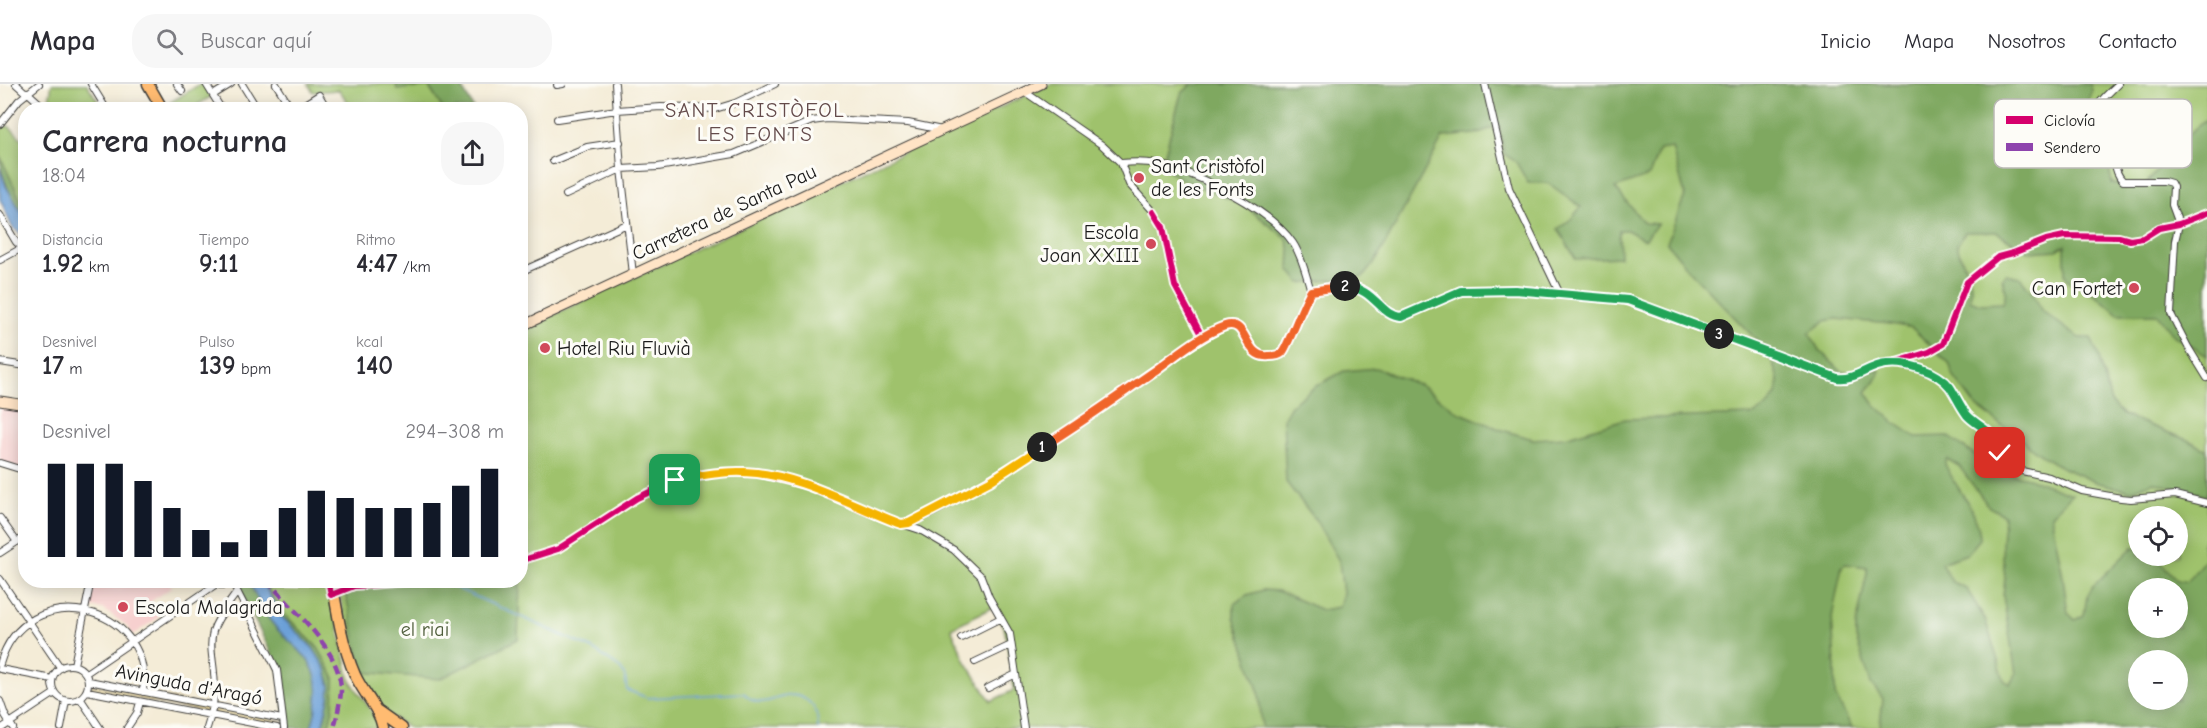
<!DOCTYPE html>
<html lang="es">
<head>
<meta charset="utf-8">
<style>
	:root { --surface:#fff; --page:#f7f7f7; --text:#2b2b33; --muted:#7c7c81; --line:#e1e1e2; --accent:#111827 }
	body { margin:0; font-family:"Comic Neue",sans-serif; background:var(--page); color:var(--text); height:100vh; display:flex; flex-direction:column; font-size:22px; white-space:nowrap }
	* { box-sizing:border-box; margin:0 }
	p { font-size:20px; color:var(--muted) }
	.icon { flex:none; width:33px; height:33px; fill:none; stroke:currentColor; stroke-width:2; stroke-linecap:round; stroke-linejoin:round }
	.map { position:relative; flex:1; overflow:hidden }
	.panel { position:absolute; left:18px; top:18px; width:510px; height:486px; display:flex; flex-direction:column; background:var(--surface); border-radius:24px; box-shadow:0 3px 15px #0003 }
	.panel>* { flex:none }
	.controls { position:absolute; left:2128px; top:422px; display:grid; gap:12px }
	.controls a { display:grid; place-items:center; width:60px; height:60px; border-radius:50%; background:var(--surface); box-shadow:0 3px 15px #0003; font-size:30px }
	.pin { position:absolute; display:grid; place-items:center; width:51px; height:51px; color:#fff; margin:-26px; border-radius:12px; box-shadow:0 3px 9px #0006 }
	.km { position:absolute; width:30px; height:30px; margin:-15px; border-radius:50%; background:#222; color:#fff; font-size:16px; line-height:30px; text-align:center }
	.round { display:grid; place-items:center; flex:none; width:63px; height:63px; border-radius:24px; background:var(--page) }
	.summary { display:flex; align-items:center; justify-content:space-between; height:102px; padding:0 24px }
	h1 { font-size:33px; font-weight:700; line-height:45px }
	.figures { display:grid; grid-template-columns:repeat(3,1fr); gap:9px; height:102px; padding:6px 24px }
	.figures div { display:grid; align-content:center }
	.figures b { font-size:26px; font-weight:700 }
	.figures small { font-size:16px; font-weight:400 }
	.figures p { font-size:16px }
	.chart { height:168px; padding:12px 24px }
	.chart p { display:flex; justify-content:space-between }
	.chart svg { width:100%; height:108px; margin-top:6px; stroke:var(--accent); stroke-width:6 }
	header { display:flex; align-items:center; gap:36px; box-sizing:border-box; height:84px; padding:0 30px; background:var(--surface); border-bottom:2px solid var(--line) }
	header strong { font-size:28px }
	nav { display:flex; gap:33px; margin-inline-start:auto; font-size:21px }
	.search { width:420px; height:54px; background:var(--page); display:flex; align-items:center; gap:15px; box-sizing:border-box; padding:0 21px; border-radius:24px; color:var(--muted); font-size:22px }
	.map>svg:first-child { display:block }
	.built { fill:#f7d0cf }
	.green { fill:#9fc26c; stroke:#5e6f44; stroke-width:1.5; fill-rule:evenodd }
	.forest { fill:#7fa860; stroke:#4e623e; stroke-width:1.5; fill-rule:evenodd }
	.sand { fill:#eeda9e; stroke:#857b5d; stroke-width:1.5 }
	.water { fill:#6ca0d8; stroke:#445e7a; stroke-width:1.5 }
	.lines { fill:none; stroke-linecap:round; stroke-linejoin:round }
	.stream { stroke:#6ca0d8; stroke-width:1.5 }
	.minor-casing { stroke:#3c3b38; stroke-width:8 }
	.secondary-casing { stroke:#3c3b38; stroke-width:11 }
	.primary-casing { stroke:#3c3b38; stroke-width:13 }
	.minor { stroke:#fff; stroke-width:6 }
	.secondary { stroke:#ffe4c6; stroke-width:9 }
	.primary { stroke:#ffbb71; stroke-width:10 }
	.quiet { stroke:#8e44ad; stroke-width:4.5; stroke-dasharray:9 4.5; stroke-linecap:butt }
	.cycleway-casing { stroke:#fdfcf7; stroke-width:10 }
	.cycleway { stroke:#d6006c; stroke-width:6 }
	.split-1-casing { stroke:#fff; stroke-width:12 }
	.split-2-casing { stroke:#fff; stroke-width:12 }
	.split-3-casing { stroke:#fff; stroke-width:12 }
	.split-4-casing { stroke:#fff; stroke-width:12 }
	.split-1 { stroke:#f5b400; stroke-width:8 }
	.split-2 { stroke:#f0652b; stroke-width:8 }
	.split-3 { stroke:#22a559; stroke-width:8 }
	.split-4 { stroke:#22a559; stroke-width:8 }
	.poi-dot { fill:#d1495b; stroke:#fdfcf7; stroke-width:2 }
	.labels { text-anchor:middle; stroke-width:6; stroke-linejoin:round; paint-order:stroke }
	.poi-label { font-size:20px; fill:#1c1c1c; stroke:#fdfcf7; text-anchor:start }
	.street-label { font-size:20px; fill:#1c1c1c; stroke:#fdfcf7 }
	.park-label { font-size:20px; fill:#505e3c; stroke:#fdfcf7 }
	.neighbourhood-label { font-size:21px; letter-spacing:1.5px; fill:#644b4b; stroke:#fdfcf7 }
	.key { fill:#fdfcf7; stroke:#bab9b5; stroke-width:1.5 }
	.key-label { font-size:16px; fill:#1c1c1c }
</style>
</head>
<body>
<header>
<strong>Mapa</strong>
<div class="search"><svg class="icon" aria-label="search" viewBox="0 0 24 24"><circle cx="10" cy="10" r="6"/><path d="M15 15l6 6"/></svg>Buscar aquí</div>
<nav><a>Inicio</a><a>Mapa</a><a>Nosotros</a><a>Contacto</a></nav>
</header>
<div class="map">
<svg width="2207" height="644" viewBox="0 0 2207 644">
	<rect width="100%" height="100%" fill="#fdfcf7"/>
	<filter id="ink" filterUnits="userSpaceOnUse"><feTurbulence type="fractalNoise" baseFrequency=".0167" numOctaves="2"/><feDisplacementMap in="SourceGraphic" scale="12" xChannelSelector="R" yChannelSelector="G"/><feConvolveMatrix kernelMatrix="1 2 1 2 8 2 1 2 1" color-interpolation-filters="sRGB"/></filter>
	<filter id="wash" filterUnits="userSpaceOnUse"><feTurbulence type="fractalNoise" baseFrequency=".008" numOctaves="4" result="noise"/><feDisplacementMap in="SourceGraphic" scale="24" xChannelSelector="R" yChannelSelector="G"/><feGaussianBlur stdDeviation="1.35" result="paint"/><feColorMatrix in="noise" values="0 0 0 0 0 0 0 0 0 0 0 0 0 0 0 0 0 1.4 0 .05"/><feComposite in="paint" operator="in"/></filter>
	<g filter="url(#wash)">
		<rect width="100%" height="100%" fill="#f4ecd7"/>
		<path class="built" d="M0 322 25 325V386L0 377Z
			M95 497H168L172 503 150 518 159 533 133 551 126 541 103 525 90 523Z"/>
		<path class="green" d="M52 0H87L103 25H60L49 16Z
			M200 0H204L212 12 191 25H169L166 21Z
			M308 0H396L397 5 429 3 443 25H353L339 6 313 8Z
			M1051 0H2207V644H409L382 627 359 591 351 566 337 497 520 496 521 246ZM2139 432H2178V471H2139ZM2139 504H2178V543H2139ZM993 523 1005 547 1014 606 991 617 966 578 951 544ZM2139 576H2178V615H2139Z
			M0 40 10 43 25 58V126L0 72Z
			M263 497H329L349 593C357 610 375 626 378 644H328L333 624 334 593 318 564 286 532Z"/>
		<path class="forest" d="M396 0H466L463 6 474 25H443L429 3 397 5Z
			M1192 0H2090L2092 7 2080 33 2108 80 2112 99 2144 104C2150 93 2157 86 2165 78 2180 63 2188 46 2207 36V272L2173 251 2157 230H2118L2096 211 2069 197 2065 191V161L2057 166 2029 168 1996 148H1965L1957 161C1962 183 1975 190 1970 216L1980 220 2003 219 2006 208 2002 195 2006 190 2020 193 2035 212 2041 226 2079 254H2091L2099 273 2111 319 2123 331 2190 357 2207 366V412L2153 398 2131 407 2095 398 2059 382 2038 369 1974 320 1954 293 1949 279 1912 244 1891 240 1836 235 1825 237 1809 249 1819 266 1842 288 1880 286 1876 296 1866 308 1875 321 1895 339 1916 353 1948 352 1999 388 2028 394 2072 410 2051 431 2062 487 2068 529 2075 536 2084 531 2087 512 2093 502 2133 463 2139 464V471H2154L2177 496 2187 498 2206 474 2202 460 2207 451V644H1882L1880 641 1883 615 1871 600 1856 554V542L1867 489V483L1846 480 1842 482 1832 533 1835 581V611L1852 644H1262L1259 609 1234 534V520L1247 511 1263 506 1278 507 1322 526 1339 523 1343 509 1339 477 1315 435 1286 398 1283 335 1291 321 1316 302 1344 287 1376 284 1420 301 1458 328 1502 346 1533 355 1565 353 1625 335 1753 331 1766 324 1776 310 1778 295 1773 280 1766 266 1689 186 1667 159 1685 111 1672 64 1659 66 1649 92 1615 104 1644 139 1657 140 1645 156 1627 146H1619L1620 173 1576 175 1558 145 1571 135 1581 123 1548 99H1528L1516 78 1504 70 1499 42 1475 50 1443 53 1377 175 1363 193 1300 199 1289 185 1290 167 1287 155 1244 121 1179 94 1166 84 1165 69 1181 10ZM1947 375 1959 382 1989 423 2004 431 2002 462 2005 494 2003 512 2016 590 2010 600 2004 596 1985 535 1966 504 1952 498 1941 479 1967 470 1980 455C1979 426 1956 406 1945 380ZM2139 504H2178V543H2139ZM2139 576H2178V615H2139Z
			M0 72 25 126V134C13 116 0 94 0 72Z
			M235 497H249C256 512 263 528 274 541 281 551 292 558 300 567 323 589 320 616 311 644H287L279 585Z
			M262 497 286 532 318 564 334 593 333 624 328 644H322L329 614V596L313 564 281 532Z
			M343 497H520L518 555 440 595 362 588Z"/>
		<path class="sand" d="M92 600 211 623 210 629 91 606Z
			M215 623 281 637V642L278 643 213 630Z"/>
		<path class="water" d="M0 84 6 102 25 134V154L12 143 0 115Z
			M249 497H262L281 532 313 564 326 585 330 602 329 614 322 644H311C320 616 323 589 300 567 292 558 281 551 274 541 263 528 256 512 249 497Z"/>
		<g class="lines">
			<path class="stream" d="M443 496 445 499 593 565 621 585 625 593 627 606 648 614 744 609C764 634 785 597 809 618 817 625 818 634 818 644"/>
		</g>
	</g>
	<g filter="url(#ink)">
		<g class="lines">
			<g class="minor-casing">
				<path id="minor" d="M16 0 26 9
					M91 0 107 26
					M177 0 182 7
					M206 0 222 26
					M242 0 258 26
					M276 0 292 26
					M615 0 621 85 633 190
					M1485 0 1509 104 1560 210
					M2118 0C2101 17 2085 26 2100 51 2103 56 2108 61 2111 67 2116 77 2114 89 2123 97H2164L2171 99 2173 103 2172 121 2179 140 2175 157 2171 230 2188 263 2207 294
					M557 1 563 0
					M27 8 47 26
					M1025 8 1102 61 1121 79 1129 100 1154 128 1163 143 1175 202 1203 254
					M213 11 231 0
					M295 26 319 11 328 26
					M557 35 617 26 661 23 715 25 735 19 775 0
					M0 40 19 16 39 0
					M553 77 587 63 620 58
					M1121 79C1133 78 1146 78 1158 80 1197 89 1270 125 1293 159 1302 172 1306 191 1311 207
					M566 111 621 85 658 83 734 70 812 37 827 35 908 39 942 46
					M0 131 16 158 26 167
					M0 176 22 164
					M520 188 627 140
					M0 278 26 282
					M0 379 26 387
					M0 434 17 458
					M901 440C924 436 948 420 967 409 1031 373 1091 330 1152 289 1175 273 1199 252 1225 242 1251 233 1242 286 1282 269L1311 207C1329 203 1350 197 1367 208 1380 216 1385 232 1401 233L1461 207 1515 206 1621 215 1837 294 1847 295 1887 279 1901 280 1920 285 1940 293 1949 302 1956 316 1968 332 1992 353 2000 369 2022 387 2049 393 2082 407 2121 414 2131 415 2175 411 2207 419
					M0 469 26 452
					M520 477 558 465 637 414 675 396 723 388H744L757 389 808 402 881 433 920 446 954 466 981 492 989 513 1010 550 1024 644
					M0 495 60 583
					M234 501 277 586 284 644
					M334 507 354 502 437 496
					M961 554 1001 534
					M975 578 1011 561
					M0 580C25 492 154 518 143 608
					M52 599a18 18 0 1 1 36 0a18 18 0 1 1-36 0Z
					M74 581 91 496
					M0 585 52 595
					M86 589 215 501H234L248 496
					M89 597 282 635
					M988 604 1014 591
					M87 607 277 644
					M80 614 100 644
					M0 617 5 631 13 644
					M2 644 55 609
					M61 644 66 617
					M127 644 137 629 140 618
					M207 644C213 627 216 607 214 589 213 575 209 562 213 547 217 533 229 520 237 508"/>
			</g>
			<g class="secondary-casing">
				<path id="secondary" d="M520 243 1041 0
					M0 317 26 321"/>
			</g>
			<g class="primary-casing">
				<path id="primary" d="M148 0 163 26
					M332 496C337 528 342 561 355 591 363 609 379 624 383 644
					M378 627 402 644"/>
			</g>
			<use href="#minor" class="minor"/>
			<use href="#secondary" class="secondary"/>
			<use href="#primary" class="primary"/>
			<path class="quiet" d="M267 496C292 526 342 566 341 607 340 620 337 632 334 644"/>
			<g class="cycleway-casing">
				<path id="cycleway" d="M1154 128 1163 143 1175 202 1203 254
					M520 477 558 465 637 414 675 396 723 388 757 389 808 402 881 433 901 440 908 439C977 406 1042 365 1104 322 1136 299 1168 275 1202 255 1209 251 1217 245 1226 242 1251 233 1242 286 1282 269L1311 207C1329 203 1350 197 1367 208 1380 216 1385 232 1401 233L1461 207 1515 206 1621 215 1837 294 1847 295 1880 281 1893 279 1929 268 1943 260 1967 198 1998 173 2013 169 2046 156 2064 152 2119 153 2130 156 2143 154 2159 144 2179 140 2207 129
					M272 496 325 497 329 500 331 511 354 502 437 496"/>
			</g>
			<use href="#cycleway" class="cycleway"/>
		</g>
	</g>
	<g class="lines" filter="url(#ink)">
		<g class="split-1-casing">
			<path id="split-1" d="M675 396C698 392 721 387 744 388 800 390 850 421 901 440L909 439 990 397 1042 363"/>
		</g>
		<g class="split-2-casing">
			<path id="split-2" d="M1042 363C1081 339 1118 312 1156 286 1176 271 1202 250 1225 242 1249 234 1243 275 1269 272 1273 272 1279 272 1282 269 1288 263 1303 219 1311 207L1345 202"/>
		</g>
		<g class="split-3-casing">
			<path id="split-3" d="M1345 202C1375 204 1380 232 1401 233L1461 207 1515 206 1628 216 1719 250"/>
		</g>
		<g class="split-4-casing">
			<path id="split-4" d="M1719 250 1837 294C1856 296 1868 282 1886 280 1905 277 1938 287 1950 303 1956 312 1960 322 1967 331 1974 339 1985 343 1992 352 1995 357 1997 364 2000 369"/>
		</g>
		<use href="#split-1" class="split-1"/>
		<use href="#split-2" class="split-2"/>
		<use href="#split-3" class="split-3"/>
		<use href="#split-4" class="split-4"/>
	</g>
	<g class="poi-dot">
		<circle cx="1139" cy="94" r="6"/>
		<circle cx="1151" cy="160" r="6"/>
		<circle cx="2134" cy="204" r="6"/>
		<circle cx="545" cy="264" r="6"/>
		<circle cx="123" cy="523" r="6"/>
	</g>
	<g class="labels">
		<g class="poi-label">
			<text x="1151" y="89">Sant Cristòfol<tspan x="1151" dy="23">de les Fonts</tspan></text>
			<text x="1139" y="155" text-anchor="end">Escola<tspan x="1139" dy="23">Joan XXIII</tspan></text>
			<text x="2122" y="211" text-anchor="end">Can Fortet</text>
			<text x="557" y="271">Hotel Riu Fluvià</text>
			<text x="135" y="530">Escola Malagrida</text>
		</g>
		<g class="street-label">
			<text transform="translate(724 128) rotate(-25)" y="7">Carretera de Santa Pau</text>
			<text transform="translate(189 600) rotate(11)" y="7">Avinguda d'Aragó</text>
		</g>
		<g class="park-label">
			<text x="425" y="552">el riai</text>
		</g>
		<g class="neighbourhood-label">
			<text x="755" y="33">SANT CRISTÒFOL<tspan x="755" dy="24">LES FONTS</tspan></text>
		</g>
	</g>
	<rect x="1994" y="15" width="198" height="69" rx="9" class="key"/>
	<rect x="2006" y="32" width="27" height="8" fill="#d6006c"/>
	<rect x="2006" y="59" width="27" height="8" fill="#8e44ad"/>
	<g class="key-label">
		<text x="2044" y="42">Ciclovía</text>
		<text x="2044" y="69">Sendero</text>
	</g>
</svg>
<div class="controls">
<a><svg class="icon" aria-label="locate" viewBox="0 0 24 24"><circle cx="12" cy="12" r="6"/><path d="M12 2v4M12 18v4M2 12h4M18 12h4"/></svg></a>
<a>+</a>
<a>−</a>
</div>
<div class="pin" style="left:675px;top:396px;background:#1e9e55"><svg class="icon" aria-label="arrive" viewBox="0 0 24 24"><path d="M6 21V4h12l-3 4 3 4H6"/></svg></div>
<div class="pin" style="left:2000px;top:369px;background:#d93025"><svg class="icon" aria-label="check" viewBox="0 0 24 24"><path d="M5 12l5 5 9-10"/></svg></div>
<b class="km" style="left:1042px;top:363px">1</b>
<b class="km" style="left:1345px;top:202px">2</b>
<b class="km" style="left:1719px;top:250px">3</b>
<section class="panel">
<div class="summary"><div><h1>Carrera nocturna</h1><p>18:04</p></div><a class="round"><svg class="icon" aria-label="share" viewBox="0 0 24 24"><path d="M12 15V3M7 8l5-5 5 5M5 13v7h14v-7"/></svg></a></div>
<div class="figures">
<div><p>Distancia</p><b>1.92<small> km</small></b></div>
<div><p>Tiempo</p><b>9:11</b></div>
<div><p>Ritmo</p><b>4:47<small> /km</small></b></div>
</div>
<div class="figures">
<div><p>Desnivel</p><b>17<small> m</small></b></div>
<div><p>Pulso</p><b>139<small> bpm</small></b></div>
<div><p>kcal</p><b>140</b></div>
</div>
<div class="chart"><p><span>Desnivel</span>294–308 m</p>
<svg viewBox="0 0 160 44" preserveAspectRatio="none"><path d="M5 44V6M15 44V6M25 44V6M35 44V13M45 44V24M55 44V33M65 44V38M75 44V33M85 44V24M95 44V17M105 44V20M115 44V24M125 44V24M135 44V22M145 44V15M155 44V8"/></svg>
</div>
</section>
</div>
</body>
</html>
